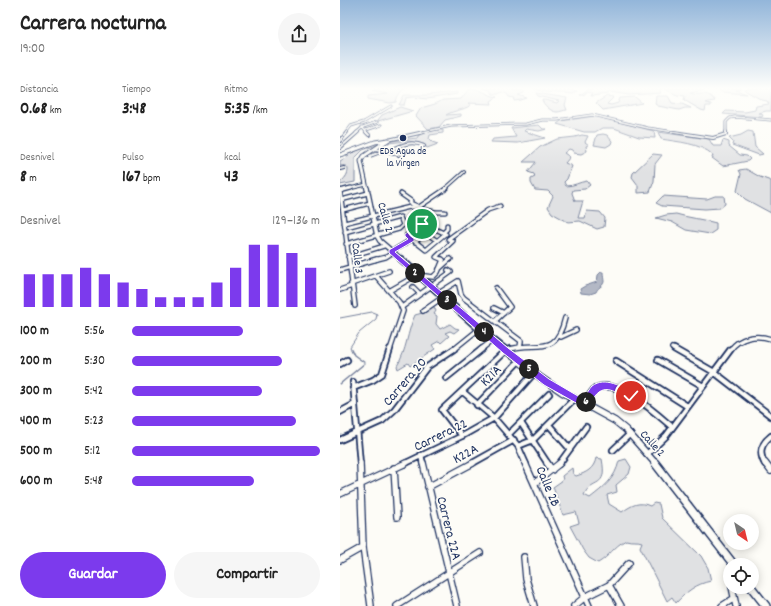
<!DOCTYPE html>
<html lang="es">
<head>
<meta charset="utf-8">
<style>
	:root { --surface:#fff; --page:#f6f6f6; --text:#222; --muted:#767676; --accent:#7c3aed }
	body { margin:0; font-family:Dekko,sans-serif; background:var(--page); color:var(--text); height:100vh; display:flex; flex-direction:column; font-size:15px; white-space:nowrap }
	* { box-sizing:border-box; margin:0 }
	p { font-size:13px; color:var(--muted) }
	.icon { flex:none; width:22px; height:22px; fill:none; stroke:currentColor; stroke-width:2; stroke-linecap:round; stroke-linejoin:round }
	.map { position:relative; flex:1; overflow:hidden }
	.sheet { display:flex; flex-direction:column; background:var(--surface); width:340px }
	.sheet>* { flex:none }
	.needle { width:26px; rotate:145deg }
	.controls { position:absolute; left:383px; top:514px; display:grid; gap:8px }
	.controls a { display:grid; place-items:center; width:36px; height:36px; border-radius:50%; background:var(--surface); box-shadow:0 2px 10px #0003; font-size:20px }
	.pin { position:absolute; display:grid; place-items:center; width:34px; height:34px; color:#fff; margin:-17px; border:2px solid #fff; border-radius:50%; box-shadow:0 1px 4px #0007 }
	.km { position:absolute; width:20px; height:20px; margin:-10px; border-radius:50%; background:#222; color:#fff; font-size:11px; line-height:20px; text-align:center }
	.round { display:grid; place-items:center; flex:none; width:42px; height:42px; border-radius:21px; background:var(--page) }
	.summary { display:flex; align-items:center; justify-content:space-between; height:68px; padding:0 20px }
	h1 { font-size:22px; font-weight:800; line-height:30px }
	.stats { display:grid; grid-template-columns:repeat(3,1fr); gap:6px; height:68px; padding:4px 20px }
	.stats div { display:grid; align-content:center }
	.stats b { font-size:17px; font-weight:800 }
	.stats small { font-size:11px; font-weight:400 }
	.stats p { font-size:11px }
	.chart { height:112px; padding:8px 20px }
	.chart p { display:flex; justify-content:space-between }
	.chart svg { width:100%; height:72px; margin-top:4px; stroke:var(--accent); stroke-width:6 }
	.button { display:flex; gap:8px; margin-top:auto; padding:8px 20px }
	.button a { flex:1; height:46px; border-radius:24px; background:var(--accent); color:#fff; font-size:16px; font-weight:800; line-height:46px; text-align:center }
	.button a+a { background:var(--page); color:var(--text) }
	ul { padding:0 20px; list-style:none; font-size:13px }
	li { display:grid; grid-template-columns:64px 48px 1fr; align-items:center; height:30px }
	li i { height:10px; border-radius:5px; background:var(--accent) }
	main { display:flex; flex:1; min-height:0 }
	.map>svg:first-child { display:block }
	.green { fill:#e0e1e3; stroke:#7e88a0 }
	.water { fill:#b3b8c5; stroke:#76819c }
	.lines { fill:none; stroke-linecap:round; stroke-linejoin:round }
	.stream-far1 { stroke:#76819c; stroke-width:1 }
	.stream { stroke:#76819c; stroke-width:1.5 }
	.minor-far5-casing { stroke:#1b2f5e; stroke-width:3 }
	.minor-far4-casing { stroke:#1b2f5e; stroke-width:4 }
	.minor-far3-casing { stroke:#1b2f5e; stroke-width:5.5 }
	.minor-far2-casing { stroke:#1b2f5e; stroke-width:6 }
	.minor-far1-casing { stroke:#1b2f5e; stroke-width:8 }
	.minor-casing { stroke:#1b2f5e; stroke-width:8 }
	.tertiary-far4-casing { stroke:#1b2f5e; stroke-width:5 }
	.tertiary-far3-casing { stroke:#1b2f5e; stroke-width:6 }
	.tertiary-far2-casing { stroke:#1b2f5e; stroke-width:8 }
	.tertiary-far1-casing { stroke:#1b2f5e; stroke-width:8 }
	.tertiary-casing { stroke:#1b2f5e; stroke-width:10 }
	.minor-far5 { stroke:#fdfcf7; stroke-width:1.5 }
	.minor-far4 { stroke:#fdfcf7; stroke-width:2 }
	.minor-far3 { stroke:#fdfcf7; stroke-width:3 }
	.minor-far2 { stroke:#fdfcf7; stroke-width:3.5 }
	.minor-far1 { stroke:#fdfcf7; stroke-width:4.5 }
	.minor { stroke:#fdfcf7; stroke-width:5.5 }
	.tertiary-far4 { stroke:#fdfcf7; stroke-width:3 }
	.tertiary-far3 { stroke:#fdfcf7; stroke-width:3.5 }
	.tertiary-far2 { stroke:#fdfcf7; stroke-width:4.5 }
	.tertiary-far1 { stroke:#fdfcf7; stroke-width:5.5 }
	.tertiary { stroke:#fdfcf7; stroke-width:7 }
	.route { fill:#7c3aed; stroke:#fff }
	.poi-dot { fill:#1b2f5e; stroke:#fdfcf7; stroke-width:1.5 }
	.labels { text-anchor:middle; stroke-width:3.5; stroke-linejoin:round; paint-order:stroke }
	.far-poi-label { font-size:10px; fill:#1b2f5e; stroke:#fdfcf7 }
	.street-label { font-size:12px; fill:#1b2f5e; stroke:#fdfcf7 }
	.near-street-label { font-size:14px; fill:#1b2f5e; stroke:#fdfcf7 }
</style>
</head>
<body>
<main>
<section class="sheet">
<div class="summary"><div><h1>Carrera nocturna</h1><p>19:00</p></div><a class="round"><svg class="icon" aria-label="share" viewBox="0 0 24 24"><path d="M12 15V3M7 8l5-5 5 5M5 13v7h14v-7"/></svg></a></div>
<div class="stats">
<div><p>Distancia</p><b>0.68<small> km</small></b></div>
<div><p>Tiempo</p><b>3:48</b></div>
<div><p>Ritmo</p><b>5:35<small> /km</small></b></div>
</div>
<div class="stats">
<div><p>Desnivel</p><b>8<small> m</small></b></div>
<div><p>Pulso</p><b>167<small> bpm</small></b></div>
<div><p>kcal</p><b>43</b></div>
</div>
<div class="chart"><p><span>Desnivel</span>129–136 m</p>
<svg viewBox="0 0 160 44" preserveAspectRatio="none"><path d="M5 44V24M15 44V24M25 44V24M35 44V20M45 44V24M55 44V29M65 44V33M75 44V38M85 44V38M95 44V38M105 44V29M115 44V20M125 44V6M135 44V6M145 44V11M155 44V20"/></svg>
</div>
<ul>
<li><b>100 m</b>5:56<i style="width:59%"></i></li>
<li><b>200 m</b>5:30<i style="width:80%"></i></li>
<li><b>300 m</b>5:42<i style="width:69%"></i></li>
<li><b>400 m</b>5:23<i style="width:87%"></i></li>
<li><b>500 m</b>5:12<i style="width:100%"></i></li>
<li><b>600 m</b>5:48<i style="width:65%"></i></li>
</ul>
<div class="button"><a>Guardar</a><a>Compartir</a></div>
</section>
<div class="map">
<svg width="431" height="606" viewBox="0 0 431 606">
	<rect width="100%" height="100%" fill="#fdfcf7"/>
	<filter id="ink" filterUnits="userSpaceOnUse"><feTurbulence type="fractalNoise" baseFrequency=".025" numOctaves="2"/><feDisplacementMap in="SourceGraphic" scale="8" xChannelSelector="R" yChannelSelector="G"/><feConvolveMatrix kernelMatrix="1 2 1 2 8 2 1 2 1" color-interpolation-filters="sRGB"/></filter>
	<g filter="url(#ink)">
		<path class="green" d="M40 88H67C61 90 57 96 56 102L50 103 28 99V96L48 94 32 91Z
			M143 88H170L174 91H184V93L178 95 187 98 181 100 174 101 175 98 169 97 167 94 162 92 158 94H153L150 90Z
			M194 88H222L237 91 233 94C222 92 202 94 194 88Z
			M256 88H401L396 90 407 94 382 92 378 89H370L350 93C360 97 366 89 375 101L367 102 366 103 371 104V106H366L365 111 361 110 344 100 345 96 337 95 323 88 319 89 321 90 320 92 321 93 289 95 270 92 268 94 251 96 252 93 247 92 243 95H240L247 90Z
			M407 88H431V111H426L419 113 423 115 422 117 383 114 386 111 405 112 415 110 416 106 429 104 427 101 422 100 406 91 404 89Z
			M132 89C140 88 149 96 157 97L151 101 152 104 128 103 131 105C122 111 114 110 106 115L121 114V116L105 120 99 127 88 129 76 116 81 108 95 104 103 100 121 99 128 90Z
			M117 92V94L87 99 73 97 66 98 64 105H59L64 95H88Z
			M196 93 227 98 225 105 227 110C224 110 220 112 217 112 211 112 203 104 202 100H205L217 103 219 101 198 96Z
			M267 96 274 97 267 104 271 105 278 103 280 98 295 97 302 103 263 110 256 103Z
			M316 96H328L332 103 342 104 351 108H345L339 110 318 106 315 104Z
			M60 107 73 111 38 121V120L42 115Z
			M255 116 314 131 315 138 299 137 274 128H262L255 132H244L217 124 221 121Z
			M199 125 203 129H207L199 131 186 129 184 131 205 138 178 143 151 142 153 139 176 137 171 128Z
			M95 130H103V133L90 135 89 139 92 142 98 144 87 148 84 144 68 141 48 143 51 141 77 138 79 135Z
			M408 131 413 132 415 147 423 154 419 155 392 145 393 142 389 138 401 135Z
			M318 132 369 139 373 146H381L383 140 389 142V146L400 155 407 156 410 159 408 161 383 166 372 158 373 155C360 143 338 142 321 139Z
			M263 134 267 135 272 141 271 144 266 147 254 145 257 135Z
			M242 135 248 136 245 142 249 145 246 146 247 151 241 154 234 153 232 150 229 149 224 153 230 157 225 163 232 166 227 179 224 182 226 186C234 186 239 182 247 181L250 185 245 189 233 190 232 193 235 201H243L238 218H245L247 211 260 212 265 218 264 227 257 229 240 221 228 222 212 213 208 207 213 196 208 191 195 190 191 183V179L195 177 194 174 188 172 196 162H183L200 147 217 139 235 137Z
			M40 142H45L23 150 15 158V182L0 185V182C8 178 13 163 0 166V161L9 156 6 155Z
			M313 154 322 155 315 164 314 181 310 192 298 193V185L292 177 293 173Z
			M406 169 420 177 431 181V213L405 199 397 191 401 174 399 170Z
			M323 196 367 199 375 196H384L385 204 380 208 365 209 322 206 316 203Z
			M336 214C349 218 362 219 376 223V230L370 234 346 230 332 222 316 218 326 215Z
			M93 305 96 311 94 314 97 316 96 324 100 329 110 324 115 328 119 329 114 333 110 331 105 333 109 336 101 343 99 341 92 345 95 349 70 366 68 363 58 369 57 366C67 350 67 332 75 315L86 312Z
			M256 458 262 459C268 490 252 477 244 495L250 498C264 487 275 479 279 461L286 459 291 467 289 474 276 485 277 492 267 495 269 504 282 512C292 505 299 501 310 506L314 503 319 504 322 518 361 556 368 568 371 581C356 584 347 591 336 603L332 597 327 601 300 547 302 542C297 540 292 542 286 540 273 547 270 556 258 563L249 558 243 550 230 526 239 523 236 512 223 515 213 487 223 480 222 476 232 468 233 474 236 476C246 473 254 469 256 458Z"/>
		<path class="water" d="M261 272H263C263 276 264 279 264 282 263 287 257 287 256 292L250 294 241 293 240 289 245 286 257 282 258 275Z"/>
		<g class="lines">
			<path class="stream-far1" d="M0 318 32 312 37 314 36 319 19 333 10 347 12 350"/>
			<path class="stream" d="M0 384 25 363 14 355 11 349"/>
			<g class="minor-far5-casing">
				<path id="minor-far5" d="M22 127 27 133
					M26 130 41 125
					M6 133 11 126 24 122 51 106
					M16 133 23 127 37 122
					M79 133 111 126 186 124 202 120H217L252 115 308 128 341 133
					M386 133V122L390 118 395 117 431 120"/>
			</g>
			<g class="minor-far4-casing">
				<path id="minor-far4" d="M26 132 29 135
					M334 132 373 138 386 134V132
					M48 140 84 132
					M0 141 7 132
					M0 148 18 132
					M34 149 48 151 59 155
					M49 151C61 145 71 140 84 146
					M30 156 43 151
					M0 169 4 168
					M7 189 25 185
					M105 189 124 172"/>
			</g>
			<g class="minor-far3-casing">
				<path id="minor-far3" d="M0 190 9 260
					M0 191 11 188
					M61 194 71 201 70 203 77 206
					M1 200 28 193
					M79 207 107 188
					M3 210 30 203
					M80 220 82 224 67 235 86 250 105 234
					M4 223 70 207 96 212H105
					M5 232 60 217 63 225
					M86 233 96 240
					M103 233 107 229V225
					M75 242 93 228 106 234
					M6 244 59 229 63 225 92 217 93 212
					M51 252 72 239
					M8 257 44 246
					M34 260 46 257 52 253
					M103 260 96 257 113 241 108 239 148 210 160 206
					M109 260 111 259"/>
			</g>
			<g class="minor-far2-casing">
				<path id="minor-far2" d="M9 259 15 306
					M99 269 110 259
					M0 270 37 259
					M36 276 59 302 63 311 50 350
					M11 284 49 271
					M73 287 80 294
					M156 288 170 307 156 320
					M0 290 12 286
					M49 291 77 275 93 277 98 272 103 260 102 259
					M99 293 118 281 121 294 124 298 181 341 180 347
					M62 307 111 272 108 270
					M154 308 164 313
					M83 311 103 297
					M221 337 236 330
					M332 348 336 350
					M113 350 139 329
					M140 350 153 340
					M167 350C197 339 215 360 225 318
					M390 350C400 337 416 334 431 339"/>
			</g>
			<g class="minor-far1-casing">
				<path id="minor-far1" d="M334 349 374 372 431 416
					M318 360 363 386
					M276 361 347 406
					M0 364 7 360
					M106 378 142 349
					M13 382 20 464
					M13 388 33 380 42 374 50 349
					M123 392 154 418 178 446 186 464
					M245 404C248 399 251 392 255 389 276 376 317 414 332 427
					M137 405 179 361
					M0 412 15 404
					M181 423 208 464
					M209 425 230 449
					M169 434 209 394
					M122 436 102 410 165 351 170 349
					M0 440 42 421 54 410 87 367 114 349
					M178 446 193 440 234 399
					M273 450 290 434
					M307 454 326 436 391 349
					M81 455 83 464
					M64 464 122 436 154 418 194 373
					M131 464 174 440
					M219 464 246 427
					M425 464C418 452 421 444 431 436"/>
			</g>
			<g class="minor-casing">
				<path id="minor" d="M20 463 23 547 31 606
					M83 463 117 606
					M185 463 249 606
					M207 463 212 470
					M425 463 431 471
					M54 468 57 517
					M195 483 220 463
					M88 487 133 463
					M0 494 66 463
					M184 557 186 579 194 606
					M0 560 23 547
					M269 585 281 606
					M392 587 396 606
					M57 606 140 553
					M234 606 245 597 269 585 289 563
					M382 606 393 599"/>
			</g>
			<g class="tertiary-far4-casing">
				<path id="tertiary-far4" d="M0 155 35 142 48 140
					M27 189 21 161 24 156 48 140"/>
			</g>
			<g class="tertiary-far3-casing">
				<path id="tertiary-far3" d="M27 188 37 236 40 241 62 260"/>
			</g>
			<g class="tertiary-far2-casing">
				<path id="tertiary-far2" d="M61 259 139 329 166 350"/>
			</g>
			<g class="tertiary-far1-casing">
				<path id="tertiary-far1" d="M164 349 194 373 222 392 275 421 286 430 316 464"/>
			</g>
			<g class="tertiary-casing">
				<path id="tertiary" d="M315 463 394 565
					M411 587 426 606"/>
			</g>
			<use href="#minor-far5" class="minor-far5"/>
			<use href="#minor-far4" class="minor-far4"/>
			<use href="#minor-far3" class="minor-far3"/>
			<use href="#minor-far2" class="minor-far2"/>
			<use href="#minor-far1" class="minor-far1"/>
			<use href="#minor" class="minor"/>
			<use href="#tertiary-far4" class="tertiary-far4"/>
			<use href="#tertiary-far3" class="tertiary-far3"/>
			<use href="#tertiary-far2" class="tertiary-far2"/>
			<use href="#tertiary-far1" class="tertiary-far1"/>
			<use href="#tertiary" class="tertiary"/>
		</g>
	</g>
	<linearGradient id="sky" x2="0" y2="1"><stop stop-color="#93b6da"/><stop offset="0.51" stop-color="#fefefb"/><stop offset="1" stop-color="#fefefb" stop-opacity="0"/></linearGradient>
	<rect width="431" height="173" fill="url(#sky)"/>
	<path class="route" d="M81 223 85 224 70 235 74 238V241L55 252 168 348 209 379 243 399C246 395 249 389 252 386 265 376 282 387 294 393V398L291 400C276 393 264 381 253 399 250 403 249 407 245 408L204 385 163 353 49 253V250L68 239 65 236V234Z"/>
	<circle class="poi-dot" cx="63" cy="138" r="4"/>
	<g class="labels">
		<g class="far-poi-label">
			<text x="63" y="154">EDS Agua de<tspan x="63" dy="12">la Virgen</tspan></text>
		</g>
		<g class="street-label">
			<text transform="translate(46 217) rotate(74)" y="4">Calle 2</text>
			<text transform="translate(18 258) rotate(83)" y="4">Calle 3</text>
			<text transform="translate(313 443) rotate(48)" y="4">Calle 2</text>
		</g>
		<g class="near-street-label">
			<text transform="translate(150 375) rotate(-46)" y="5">K21A</text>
			<text transform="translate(64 381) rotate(-49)" y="5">Carrera 20</text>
			<text transform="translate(100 434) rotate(-26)" y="5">Carrera 22</text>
			<text transform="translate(125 453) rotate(-28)" y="5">K22A</text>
			<text transform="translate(209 486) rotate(67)" y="5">Calle 2B</text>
			<text transform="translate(110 528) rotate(76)" y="5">Carrera 22A</text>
		</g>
	</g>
</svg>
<div class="controls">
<a><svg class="needle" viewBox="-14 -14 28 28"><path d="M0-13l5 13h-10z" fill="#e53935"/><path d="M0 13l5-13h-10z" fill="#767676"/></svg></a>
<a><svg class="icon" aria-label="locate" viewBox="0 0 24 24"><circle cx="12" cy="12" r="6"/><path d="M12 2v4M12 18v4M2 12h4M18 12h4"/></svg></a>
</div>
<div class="pin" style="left:82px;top:224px;background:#1e9e55"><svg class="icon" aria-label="arrive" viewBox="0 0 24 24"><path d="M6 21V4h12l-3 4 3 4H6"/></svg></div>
<div class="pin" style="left:291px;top:396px;background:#d93025"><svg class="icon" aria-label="check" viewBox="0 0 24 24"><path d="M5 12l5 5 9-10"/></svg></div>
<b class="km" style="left:75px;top:273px">2</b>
<b class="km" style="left:107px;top:300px">3</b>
<b class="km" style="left:144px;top:332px">4</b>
<b class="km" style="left:189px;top:369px">5</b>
<b class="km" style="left:246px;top:402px">6</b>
</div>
</main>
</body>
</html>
